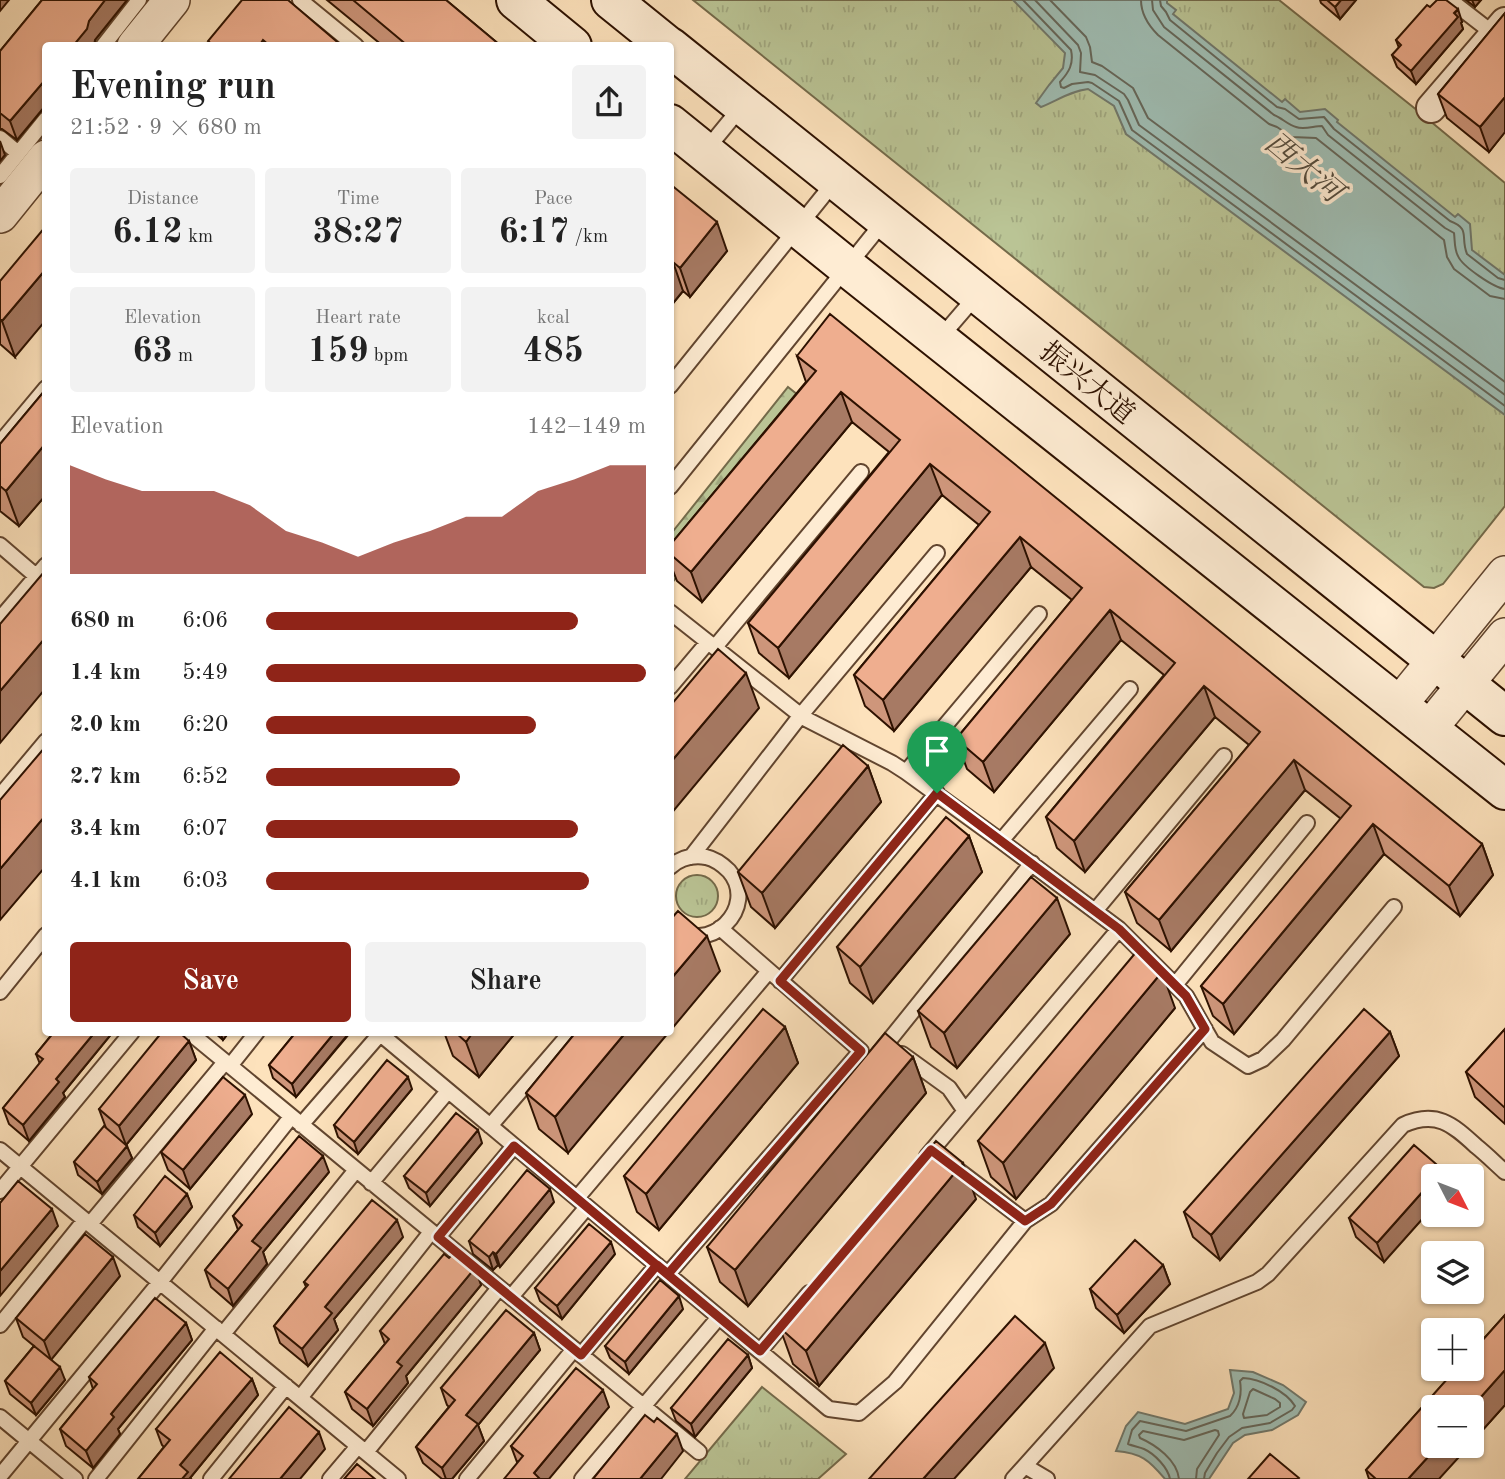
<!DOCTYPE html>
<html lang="en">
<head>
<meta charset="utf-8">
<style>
	:root { --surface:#fff; --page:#f2f2f2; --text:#222; --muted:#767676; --accent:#8f2418 }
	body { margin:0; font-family:"Old Standard TT","Noto Serif SC",serif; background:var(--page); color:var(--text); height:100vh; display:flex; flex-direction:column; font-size:26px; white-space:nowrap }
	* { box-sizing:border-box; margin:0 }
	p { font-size:23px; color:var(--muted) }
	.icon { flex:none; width:38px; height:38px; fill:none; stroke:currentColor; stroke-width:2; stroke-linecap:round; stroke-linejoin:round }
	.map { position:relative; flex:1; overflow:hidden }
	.details { position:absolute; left:42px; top:42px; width:632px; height:994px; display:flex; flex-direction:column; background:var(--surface); border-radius:7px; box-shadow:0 2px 5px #0004 }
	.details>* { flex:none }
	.needle { width:46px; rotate:132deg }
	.controls { position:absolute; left:1421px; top:1164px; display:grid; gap:14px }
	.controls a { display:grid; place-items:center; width:63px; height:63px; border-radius:7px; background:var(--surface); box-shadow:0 2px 5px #0004; font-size:35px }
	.pin { position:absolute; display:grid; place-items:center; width:60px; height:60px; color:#fff; margin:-72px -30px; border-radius:50% 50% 50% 0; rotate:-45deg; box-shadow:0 0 7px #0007 }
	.pin .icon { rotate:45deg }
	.round { display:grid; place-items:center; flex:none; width:74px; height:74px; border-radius:7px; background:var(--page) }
	.head { display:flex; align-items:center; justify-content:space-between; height:119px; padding:0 28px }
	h1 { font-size:38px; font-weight:700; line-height:52px }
	.stats { display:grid; grid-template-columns:repeat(3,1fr); gap:10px; height:119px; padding:7px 28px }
	.stats div { display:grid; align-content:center; border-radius:7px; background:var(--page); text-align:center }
	.stats b { font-size:35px; font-weight:700 }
	.stats small { font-size:19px; font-weight:400 }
	.stats p { font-size:19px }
	.chart { height:196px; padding:14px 28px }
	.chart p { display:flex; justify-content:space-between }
	.chart svg { width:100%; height:126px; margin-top:7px; fill:var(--accent); opacity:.7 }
	.action { display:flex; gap:14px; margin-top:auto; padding:14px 28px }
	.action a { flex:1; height:80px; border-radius:7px; background:var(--accent); color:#fff; font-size:28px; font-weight:700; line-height:80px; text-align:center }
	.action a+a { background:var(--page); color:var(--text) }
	ul { padding:0 28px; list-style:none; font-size:23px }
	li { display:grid; grid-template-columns:112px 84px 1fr; align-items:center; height:52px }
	li i { height:18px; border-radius:9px; background:var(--accent) }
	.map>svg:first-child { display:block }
	.grass { fill:url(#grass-tufts); stroke:#746a4a; stroke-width:2 }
	.forest { fill:url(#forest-firs); stroke:#746a4a; stroke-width:2 }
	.water { fill:#9fbdb3; stroke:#71786b; stroke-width:2 }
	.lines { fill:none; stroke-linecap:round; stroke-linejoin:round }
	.shore { stroke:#66675a; stroke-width:2 }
	.service-casing { stroke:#61452f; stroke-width:18 }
	.minor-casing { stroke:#61452f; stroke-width:32 }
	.tertiary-casing { stroke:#61452f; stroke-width:38 }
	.secondary-casing { stroke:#2d1100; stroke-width:42 }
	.service { stroke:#feecd3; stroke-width:14 }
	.minor { stroke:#feecd3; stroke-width:28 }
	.tertiary { stroke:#feecd3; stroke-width:35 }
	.secondary { stroke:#feecd3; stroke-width:38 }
	.wall { fill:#ce967b; stroke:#2d1100; stroke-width:2 }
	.shaded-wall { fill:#a77a64; stroke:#2d1100; stroke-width:2 }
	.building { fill:#efae8f; stroke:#2d1100; stroke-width:2 }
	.route-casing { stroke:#fff; stroke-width:14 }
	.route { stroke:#8f2418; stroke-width:9 }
	.labels { text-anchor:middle; stroke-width:7; stroke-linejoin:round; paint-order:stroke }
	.street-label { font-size:28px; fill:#2d1100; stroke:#feecd3 }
	.water-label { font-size:30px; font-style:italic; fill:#554d3f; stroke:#feecd3 }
</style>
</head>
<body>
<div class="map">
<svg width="1505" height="1479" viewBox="0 0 1505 1479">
	<defs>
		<pattern id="grass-tufts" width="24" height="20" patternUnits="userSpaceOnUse" patternTransform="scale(1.75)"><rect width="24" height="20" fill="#bac495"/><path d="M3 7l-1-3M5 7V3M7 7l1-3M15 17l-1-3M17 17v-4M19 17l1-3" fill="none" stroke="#a0a77f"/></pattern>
		<pattern id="forest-firs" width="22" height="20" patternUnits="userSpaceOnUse" patternTransform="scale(1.75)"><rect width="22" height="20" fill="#bac495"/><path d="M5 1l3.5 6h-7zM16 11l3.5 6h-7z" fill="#a0a77f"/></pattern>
	</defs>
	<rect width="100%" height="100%" fill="#fde2bc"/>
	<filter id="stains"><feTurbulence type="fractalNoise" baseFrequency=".00286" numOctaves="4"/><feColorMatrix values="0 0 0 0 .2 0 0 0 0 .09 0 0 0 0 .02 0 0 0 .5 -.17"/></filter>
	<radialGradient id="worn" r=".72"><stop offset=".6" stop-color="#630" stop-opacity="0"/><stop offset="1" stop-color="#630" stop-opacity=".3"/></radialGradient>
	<path class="grass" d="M693 0H1279L1418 111 1505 183V506L1443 584 1434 588 1424 587Z
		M676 896a21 21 0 1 1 42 0a21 21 0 1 1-42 0Z
		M762 1387 846 1454 818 1479H685Z"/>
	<path class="forest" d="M788 387 818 411 670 585V535Z"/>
	<path class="water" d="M1013 0H1167V3L1176 10 1173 14 1282 102 1285 99 1300 112 1325 109 1338 120 1337 122 1455 217 1458 214 1470 224 1472 250 1505 275V415L1126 134 1114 106 1088 89C1071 91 1058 100 1041 107L1036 103 1049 85 1063 68 1065 53Z
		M1230 1370 1253 1372 1283 1385 1306 1402 1298 1415 1272 1430 1245 1435 1233 1443 1209 1479H1165C1149 1460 1141 1453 1116 1451L1126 1426 1138 1412 1185 1424 1228 1409 1234 1393Z"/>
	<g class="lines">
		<path class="shore" d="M1023 0 1071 50C1074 64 1069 72 1060 82L1061 87 1064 88 1072 84 1088 82 1092 83 1119 101 1132 130 1505 406
			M1035 0 1078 45 1081 53 1080 72 1095 75 1124 94 1128 100 1139 125 1505 395
			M1050 0 1086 37 1090 47 1092 62 1102 66 1133 88 1148 118 1505 382
			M1141 0C1141 13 1149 26 1158 35L1269 124 1277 127 1292 137 1316 138 1444 240 1447 257 1454 269 1490 296 1505 299
			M1152 0 1153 10 1164 27 1274 115C1282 118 1288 125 1296 127 1304 130 1314 126 1322 126L1328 135 1445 228 1454 233C1455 240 1454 249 1458 256 1462 266 1494 288 1505 289
			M1160 0 1161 6 1166 12 1170 20 1277 107 1285 109 1299 119 1324 117 1334 129 1450 221C1471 229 1460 237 1467 254L1498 278 1505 280
			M1253 1389 1275 1399 1280 1403V1407L1267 1415 1244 1418 1243 1414 1250 1392Z
			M1170 1479C1168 1468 1155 1454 1144 1449 1139 1447 1133 1446 1128 1444L1132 1430 1140 1421 1186 1431 1230 1416C1240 1407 1242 1393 1240 1381L1243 1378C1260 1379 1286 1391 1295 1406L1292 1410 1270 1423 1242 1428 1229 1437 1217 1453 1205 1473 1204 1479
			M1179 1479C1177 1460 1156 1445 1140 1438L1139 1435 1143 1431 1184 1440 1215 1430 1218 1431 1219 1435 1197 1469 1196 1479"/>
		<g class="service-casing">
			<path id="service" d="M300 0 356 46
				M1450 0 1494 34
				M103 46 139 0
				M0 138 18 153
				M706 150 742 106
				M0 176 46 119
				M940 338 977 295
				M670 386 835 181
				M0 443 46 388
				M670 487 884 221
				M0 545 36 576
				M670 612 804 718 892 763 906 772 1001 841 1119 929 1186 996 1212 1042 1248 1066 1263 1059 1283 1040 1394 907
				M0 619 46 565
				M715 647 861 472
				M670 687 708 642
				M906 772 1039 614
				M0 796 46 741
				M1001 841 1130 689
				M691 857 801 715 937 553
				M670 867C680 858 693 855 706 857 715 859 722 864 729 871 760 907 708 959 670 925
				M1095 911 1224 756
				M780 981 937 793
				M1175 985 1307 823
				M0 992 46 935
				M189 1032 699 1452
				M378 1032 829 1409 859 1413 895 1382 1025 1221 1051 1204 1205 1029
				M879 1053 1032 863
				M902 1054 949 1088 965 1111
				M230 1066 257 1032
				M301 1125 380 1034
				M490 1126 571 1032
				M0 1150 398 1479
				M927 1156 1119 929
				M954 1167 1025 1221
				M371 1183 448 1091
				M0 1191 132 1032
				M577 1198 769 971
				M90 1224 225 1062
				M438 1237 514 1146
				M668 1274 861 1051 720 928
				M511 1297 587 1207
				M0 1325 85 1220
				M223 1334 356 1170
				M760 1351 809 1293
				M581 1355 657 1265
				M300 1398 431 1232
				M0 1417 75 1479
				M366 1452 499 1288
				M1025 1466 1047 1479
				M0 1476 160 1282 291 1117
				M96 1479 216 1328
				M211 1479 286 1386
				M330 1479 358 1446
				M467 1479 574 1349
				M582 1479 719 1317
				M1013 1479 1150 1326 1257 1282 1268 1274 1403 1125C1436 1110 1452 1124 1476 1146 1486 1154 1495 1163 1505 1172"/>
		</g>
		<g class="minor-casing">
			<path id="minor" d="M1431 108 1505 22"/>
		</g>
		<g class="tertiary-casing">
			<path id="tertiary" d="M135 46 172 0
				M0 215 46 158
				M1398 706 1505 574
				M1428 730 1505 636"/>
		</g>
		<g class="secondary-casing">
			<path id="secondary" d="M516 0 572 46
				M611 0 668 46
				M670 47 1505 716
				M670 124 847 267 1505 790"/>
		</g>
		<use href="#service" class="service"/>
		<use href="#minor" class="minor"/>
		<use href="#tertiary" class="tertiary"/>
		<use href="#secondary" class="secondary"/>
	</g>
	<path class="wall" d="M42 0H127L95 40 94 46H46V105L17 140 2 129H0V51Z
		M327 0H446L501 46H383Z
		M1320 0H1356L1340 19 1321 3Z
		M1466 0H1481L1475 7Z
		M1430 7 1462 22 1461 23 1463 29 1416 84 1397 67 1392 55 1399 48 1396 40Z
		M1505 13V132L1489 152 1447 118 1438 94Z
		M670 184 727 251 690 297 683 291 670 307Z
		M0 281 15 357 0 344Z
		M797 356 1482 844 1493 875 1460 916 1384 854 1234 1034 1213 1016 1201 986 1341 819 1305 790 1171 951 1137 923 1125 892 1249 745 1215 717 1085 872 1057 848 1046 817 1164 675 1121 640 994 792 967 769 956 739 1072 600 1031 567 894 731 865 706 854 675 979 525 942 495 789 678 759 653 748 623 889 452 852 422 702 602 677 581 670 563V545L806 382Z
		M46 389V495L19 526 0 511V444Z
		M868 766 881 802 775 928 751 907 738 872Z
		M969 836 982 872 873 1003 850 983 837 947Z
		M1070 934 957 1068 931 1047 918 1011Z
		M1175 1008 1016 1199 991 1177 978 1141Z
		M785 1027 798 1063 659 1230 637 1212 624 1176Z
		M1505 1029V1124L1475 1097 1466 1072Z
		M54 1032H113L63 1093 65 1097 29 1141 9 1124 3 1108 40 1064 36 1054Z
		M214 1032H229L223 1040Z
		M296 1032 350 1033 296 1097 273 1078 269 1065Z
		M444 1032H516L479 1077 453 1056Z
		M576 1032 568 1153 539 1129 526 1093Z
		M1390 1032 1399 1056 1220 1260 1193 1237 1184 1212Z
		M189 1041 196 1060 126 1145 132 1158 102 1194 78 1175 74 1162 106 1128 99 1109Z
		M913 1057 926 1093 748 1306 720 1282 707 1247Z
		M412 1089 358 1154 338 1137 334 1125Z
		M252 1114 190 1189 168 1170 161 1152Z
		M482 1143 430 1206 409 1188 404 1176Z
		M1443 1170 1384 1262 1356 1237 1349 1218Z
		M329 1172 263 1252 267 1264 233 1306 211 1287 205 1270 238 1230 233 1216Z
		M187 1194 192 1207 160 1246 138 1227 134 1215Z
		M976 1199 819 1386 793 1364 780 1328Z
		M554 1202 500 1267 498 1265 493 1270 473 1254 469 1241Z
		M403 1237 334 1319 338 1330 308 1366 280 1343 274 1326 306 1287 304 1282Z
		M615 1254 562 1319 540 1301 535 1288Z
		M449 1258 475 1268 481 1285 406 1376 408 1383 373 1426 352 1409 345 1392 385 1344 380 1331Z
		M1163 1265 1170 1284 1124 1333 1096 1308 1090 1289Z
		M120 1276 51 1359 65 1380 36 1415 10 1394 5 1381 34 1346 23 1337 16 1318Z
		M683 1309 629 1374 610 1358 605 1346Z
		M1505 1315V1405L1472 1442V1407L1439 1479H1369L1366 1470Z
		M186 1323 192 1340 118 1429 120 1434 93 1468 66 1446 60 1429 93 1389 89 1377Z
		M534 1333 540 1350 478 1425 484 1441 452 1479H442L423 1463 416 1447 449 1407 447 1405 441 1388Z
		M748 1355 752 1368 695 1437 676 1421 671 1408Z
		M252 1379 258 1395 190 1478 191 1479H138L164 1447 162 1445 156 1429Z
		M609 1407 517 1462 511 1446Z"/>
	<path class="shaded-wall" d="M0 0H9L0 11Z
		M105 0H127L95 40 94 46H73L89 21Z
		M1341 0H1356L1340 19 1335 7Z
		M1472 0H1481L1475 7Z
		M1458 9 1462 22 1461 23 1463 29 1416 84 1411 71Z
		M46 79V105L17 140 10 121Z
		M1505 97V132L1489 152 1480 127Z
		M0 141 5 155 0 161Z
		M717 222 727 251 690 297 680 268Z
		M673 262 683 291 670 307V265Z
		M46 269V320L15 357 2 321Z
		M841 392 852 422 702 602 691 572Z
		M46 443V495L19 526 6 491Z
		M930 464 942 495 789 678 778 648Z
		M1020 537 1031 567 894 731 883 700Z
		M1110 610 1121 640 994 792 983 762Z
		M46 637V688L0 743V691Z
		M746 673 759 708 670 815V763Z
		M1204 686 1215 717 1085 872 1074 841Z
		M1294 760 1305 790 1171 951 1159 920Z
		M868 766 881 802 775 928 762 893Z
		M46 815V866L0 920V869Z
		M1373 824 1384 854 1234 1034 1223 1004Z
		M969 836 982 872 873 1003 860 967Z
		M1482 844 1493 875 1460 916 1449 886Z
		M1057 898 1070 934 957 1068 944 1033Z
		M707 936 720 971 670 1031V980Z
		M1162 972 1175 1008 1016 1199 1003 1163Z
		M785 1027 798 1063 659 1230 646 1194Z
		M95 1032H113L63 1093 65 1097 29 1141 23 1125 56 1079Z
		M220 1032H229L223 1040Z
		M335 1032H350L296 1097 292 1084Z
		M473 1032H516L479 1077 466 1042Z
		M626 1032H669L568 1153 555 1117Z
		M1390 1032 1399 1056 1220 1260 1211 1235Z
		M189 1041 196 1060 126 1145 119 1126Z
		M913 1057 926 1093 748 1306 735 1270Z
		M408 1077 412 1089 358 1154 354 1142Z
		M245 1095 252 1114 190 1189 183 1170Z
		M478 1130 482 1143 430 1206 426 1193Z
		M127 1146 132 1158 102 1194 97 1182Z
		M323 1156 329 1172 263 1252 267 1264 233 1306 228 1289 252 1241Z
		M963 1163 976 1199 819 1386 806 1351Z
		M1443 1170 1445 1176H1437Z
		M1433 1180V1207L1384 1262 1377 1243Z
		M550 1189 554 1202 500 1267 496 1254Z
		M187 1194 192 1207 160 1246 155 1233Z
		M52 1209 58 1226 0 1296V1271Z
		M397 1220 403 1237 334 1319 338 1330 308 1366 302 1349 325 1307Z
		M611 1242 615 1254 562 1319 557 1306Z
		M493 1252 498 1265 493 1270 489 1257Z
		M113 1257 120 1276 51 1360 44 1341Z
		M1163 1265 1170 1284 1124 1333 1117 1315Z
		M475 1268 481 1285 406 1376 408 1383 373 1426 367 1409 397 1362Z
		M679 1296 683 1309 629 1374 625 1362Z
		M186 1323 192 1340 118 1429 120 1434 93 1468 86 1451 111 1414Z
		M534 1333 540 1350 478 1425 484 1441 452 1479H446L442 1468 466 1415Z
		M1045 1343 1054 1368 954 1479H923Z
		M748 1355 752 1368 695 1437 691 1424Z
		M60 1367 65 1380 36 1415 31 1403Z
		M1505 1370V1405L1472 1442V1407Z
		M252 1379 258 1395 190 1478 191 1479H182L180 1465Z
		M603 1390 609 1407 549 1479H536L534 1473Z
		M319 1432 325 1449 300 1479H280Z
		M677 1434 683 1451 661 1479H640Z
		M1438 1446H1469L1439 1479H1408Z"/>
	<path class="building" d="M42 0H105L89 21 87 29 73 46H46V79L10 121 0 113V51Z
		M242 0H288L342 46H270L263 40 259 46H214L208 41Z
		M353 0H446L501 46H408Z
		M1327 0H1341L1335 7Z
		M1437 0H1446L1458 9 1454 13 1458 17 1411 71 1392 55 1401 45 1396 40 1427 5 1430 7Z
		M1505 13V97L1480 127 1438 94Z
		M670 184 717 222 680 268 673 262 670 265Z
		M46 226V269L2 321 0 319V281Z
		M830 314 1482 844 1449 886 1373 824 1223 1004 1201 986 1351 806 1294 760 1159 920 1125 892 1260 732 1204 686 1074 841 1046 817 1175 663 1110 610 983 762 956 739 1082 588 1020 537 883 700 854 675 990 512 930 464 778 648 748 623 900 440 841 392 691 572 670 554V545L816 371 797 356Z
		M46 389V443L6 491 0 486V444Z
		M44 572 46 573V637L0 691V624Z
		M718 649 746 673 670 763V706Z
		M843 745 868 766 762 893 738 872Z
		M46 746V815L0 869V800Z
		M946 817 969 836 860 967 837 947Z
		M1031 877 1057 898 944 1033 918 1011Z
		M678 911 707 936 670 980V920Z
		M1137 951 1162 972 1003 1163 978 1141Z
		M763 1009 785 1027 646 1194 624 1176Z
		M1364 1009 1390 1032 1211 1235 1184 1212Z
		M1505 1029V1108L1466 1072Z
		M54 1032H95L56 1079 59 1082 23 1125 3 1108 43 1059 36 1054Z
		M162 1032H179L189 1041 119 1126 99 1109Z
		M296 1032H335L292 1084 269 1065Z
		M455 1032H473L466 1042Z
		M576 1032H626L555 1117 526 1093Z
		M885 1033 913 1057 735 1270 707 1247Z
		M387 1060 408 1077 354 1142 334 1125Z
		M223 1077 245 1095 183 1170 161 1152Z
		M456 1113 478 1130 426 1193 404 1176Z
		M104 1126 127 1146 97 1182 74 1162Z
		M299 1136 323 1156 252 1241 261 1248 228 1289 205 1270 242 1225 233 1216Z
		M936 1141 963 1163 806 1351 780 1328Z
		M1414 1145 1443 1170 1437 1176H1433V1180L1377 1243 1349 1218Z
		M527 1170 550 1189 496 1254 493 1252 489 1257 469 1241Z
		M165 1176 187 1194 155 1233 134 1215Z
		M18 1181 52 1209 0 1271V1203Z
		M372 1200 397 1220 325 1307 332 1313 302 1349 274 1326 308 1285 304 1282Z
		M589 1224 611 1242 557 1306 535 1288Z
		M85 1234 113 1257 44 1341 16 1318Z
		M1135 1240 1163 1265 1117 1315 1090 1289Z
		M455 1252 475 1268 397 1362 402 1366 367 1409 345 1392 389 1339 380 1331 444 1254 449 1258Z
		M660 1280 679 1296 625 1362 605 1346Z
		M155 1298 186 1323 111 1414 114 1417 86 1451 60 1429 97 1384 89 1377Z
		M506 1310 534 1333 466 1415 478 1424 442 1468 416 1447 455 1400 441 1388Z
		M1505 1315V1370L1472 1407H1433V1446H1438L1408 1479H1376L1366 1470 1457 1368H1472V1352Z
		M1015 1316 1045 1343 923 1479H869Z
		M728 1339 748 1355 691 1424 671 1408Z
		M34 1346 60 1367 31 1403 5 1381Z
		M220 1352 252 1379 180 1465 188 1472 182 1479H138L170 1440 156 1429Z
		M576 1368 603 1390 534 1473 540 1479H504L523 1456 511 1446Z
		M289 1407 319 1432 280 1479H229Z
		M645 1415 654 1422 657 1418 677 1434 640 1479H593Z
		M1270 1454 1299 1478 1298 1479H1248Z
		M357 1464 375 1479H344Z"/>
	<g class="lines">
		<g class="route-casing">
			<path id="route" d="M937 793 780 981 861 1051 668 1274 657 1265 581 1355 438 1237 514 1146C596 1214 677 1283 760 1351L931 1150 1025 1221 1051 1204 1205 1029 1186 996 1119 929 937 793"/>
		</g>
		<use href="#route" class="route"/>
	</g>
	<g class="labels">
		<g class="street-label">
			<text transform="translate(1088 382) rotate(39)" y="10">振兴大道</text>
		</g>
		<g class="water-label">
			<text transform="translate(1304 167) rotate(40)" y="10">西大河</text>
		</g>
	</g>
	<rect width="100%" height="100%" filter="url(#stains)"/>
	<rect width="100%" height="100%" fill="url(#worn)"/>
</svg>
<div class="controls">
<a><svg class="needle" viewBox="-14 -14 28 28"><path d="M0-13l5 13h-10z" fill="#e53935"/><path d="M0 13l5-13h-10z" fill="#767676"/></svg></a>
<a><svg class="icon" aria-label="layers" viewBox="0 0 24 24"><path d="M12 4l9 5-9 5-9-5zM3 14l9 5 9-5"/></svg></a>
<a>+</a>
<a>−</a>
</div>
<div class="pin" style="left:937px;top:793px;background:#1e9e55"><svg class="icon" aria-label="arrive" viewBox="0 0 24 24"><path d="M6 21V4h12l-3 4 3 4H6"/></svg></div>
<section class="details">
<div class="head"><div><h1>Evening run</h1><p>21:52 · 9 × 680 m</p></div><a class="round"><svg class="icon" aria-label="share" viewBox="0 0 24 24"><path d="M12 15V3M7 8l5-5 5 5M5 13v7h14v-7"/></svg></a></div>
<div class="stats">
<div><p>Distance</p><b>6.12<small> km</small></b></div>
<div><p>Time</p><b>38:27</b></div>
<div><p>Pace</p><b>6:17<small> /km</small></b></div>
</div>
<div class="stats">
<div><p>Elevation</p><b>63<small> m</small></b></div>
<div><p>Heart rate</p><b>159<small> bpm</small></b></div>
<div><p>kcal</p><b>485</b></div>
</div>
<div class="chart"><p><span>Elevation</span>142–149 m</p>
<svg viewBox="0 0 160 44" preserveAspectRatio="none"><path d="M0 44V6L10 11L20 15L30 15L40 15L50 20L60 29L70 33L80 38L90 33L100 29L110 24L120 24L130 15L140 11L150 6L160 6V44z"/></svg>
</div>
<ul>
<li><b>680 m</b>6:06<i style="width:82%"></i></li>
<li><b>1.4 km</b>5:49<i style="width:100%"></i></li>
<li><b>2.0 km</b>6:20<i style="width:71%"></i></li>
<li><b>2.7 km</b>6:52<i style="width:51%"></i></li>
<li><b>3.4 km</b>6:07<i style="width:82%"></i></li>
<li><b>4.1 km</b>6:03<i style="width:85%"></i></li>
</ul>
<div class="action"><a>Save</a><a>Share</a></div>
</section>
</div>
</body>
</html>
